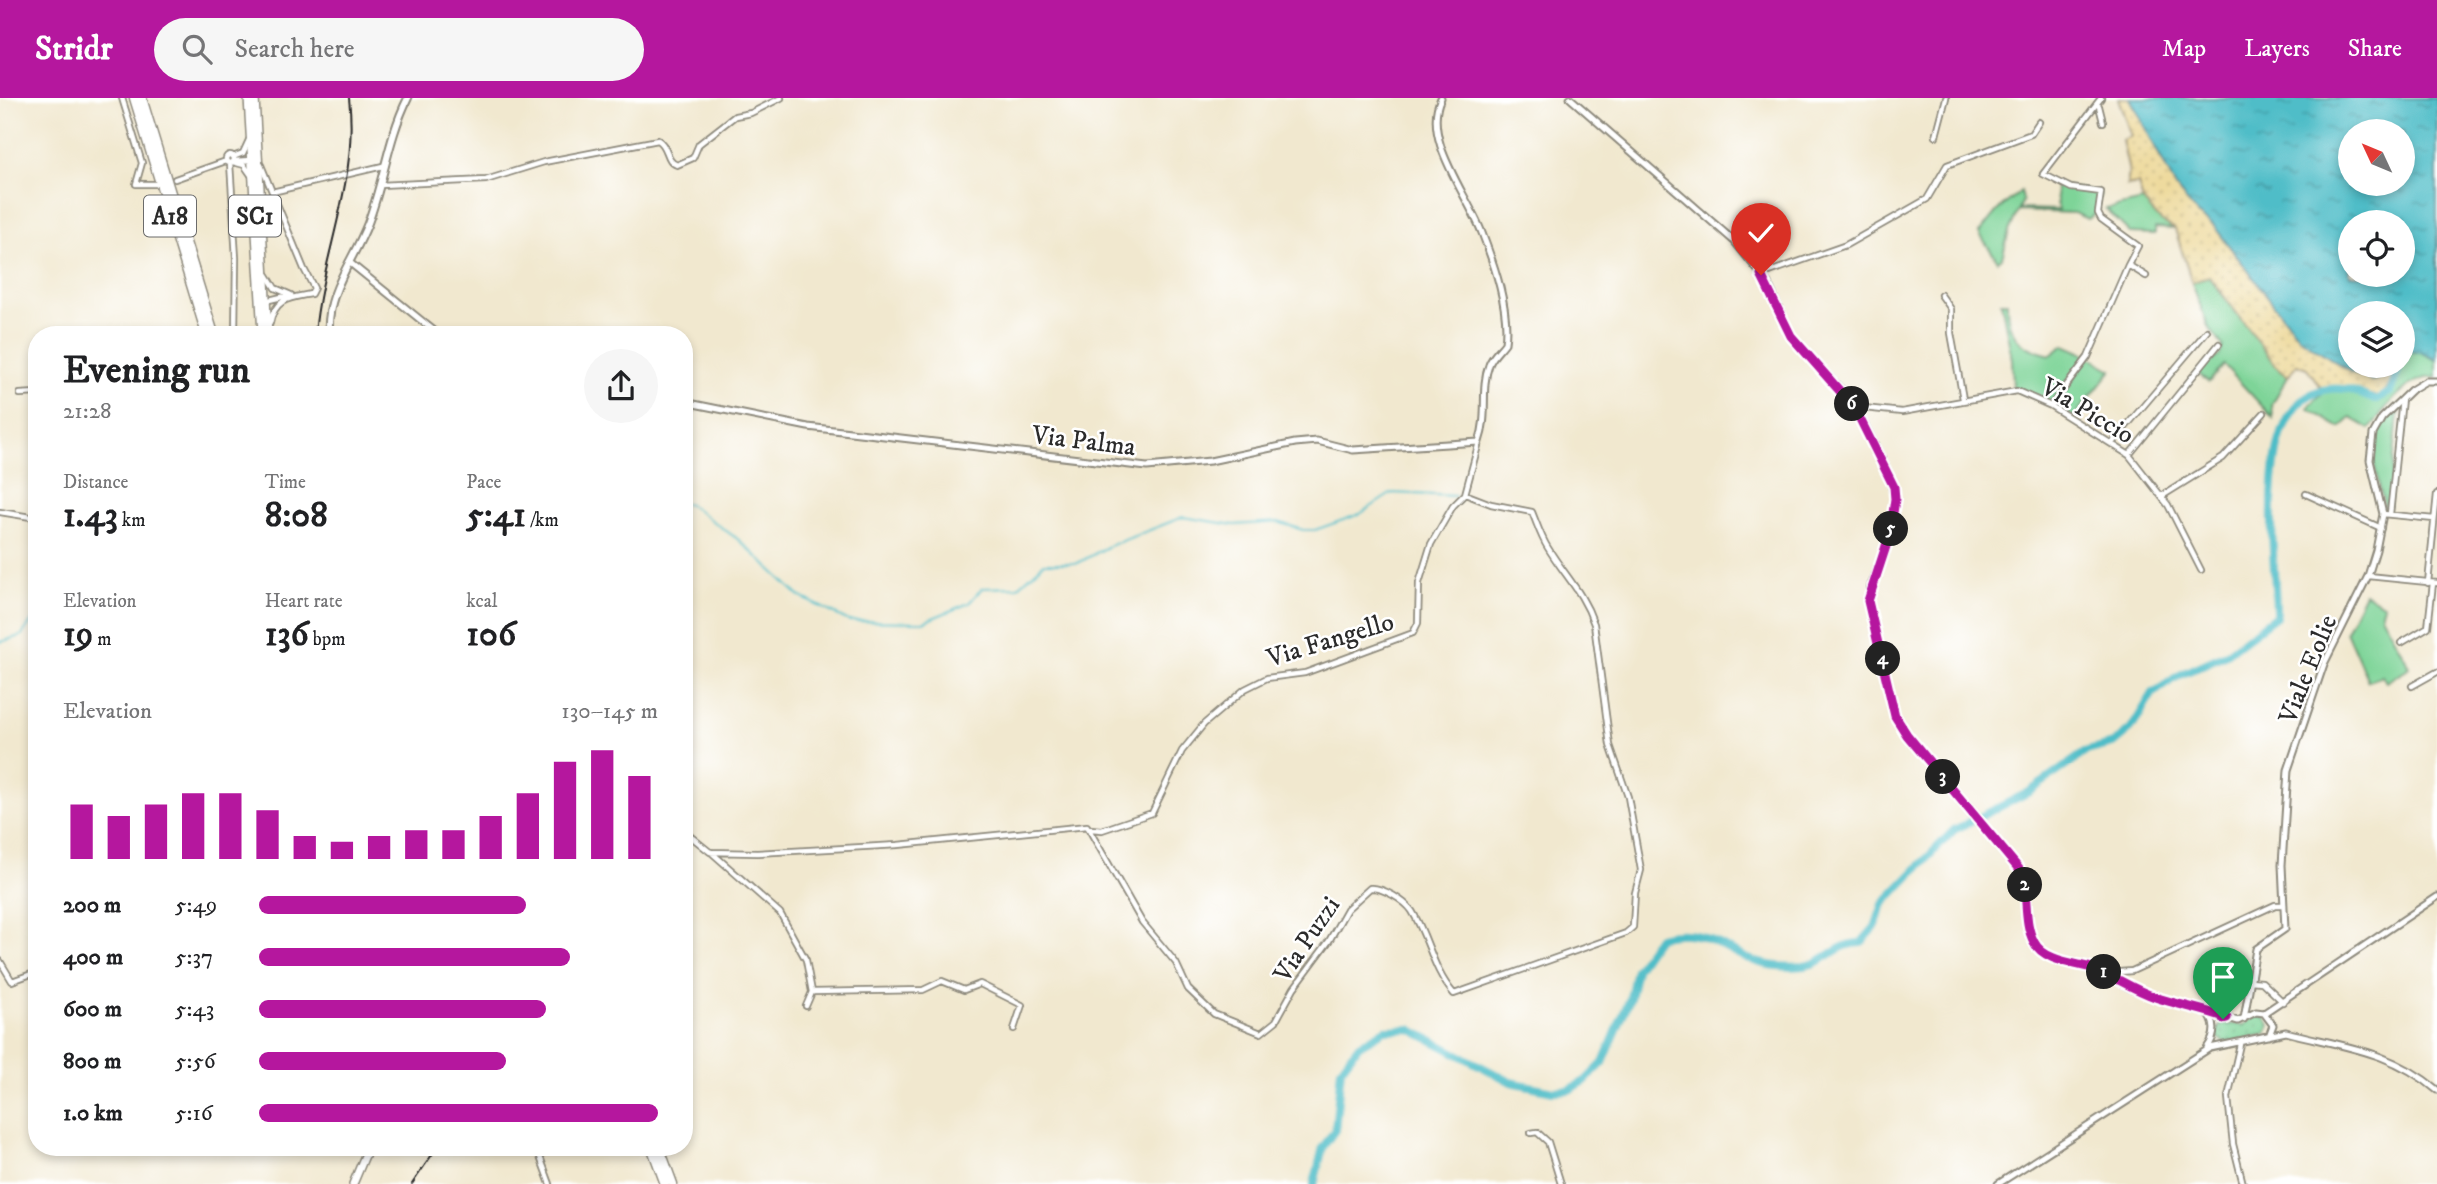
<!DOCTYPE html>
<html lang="en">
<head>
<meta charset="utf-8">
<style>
	:root { --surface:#fff; --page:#f6f6f6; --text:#202124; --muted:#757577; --accent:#b5179e }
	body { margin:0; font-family:"IM FELL DW Pica",serif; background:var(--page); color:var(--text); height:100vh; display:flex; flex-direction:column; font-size:26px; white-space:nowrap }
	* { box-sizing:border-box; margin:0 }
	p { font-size:23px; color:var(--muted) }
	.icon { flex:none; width:38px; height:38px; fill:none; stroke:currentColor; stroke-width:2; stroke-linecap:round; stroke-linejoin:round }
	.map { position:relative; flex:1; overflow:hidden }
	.panel { position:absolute; left:28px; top:228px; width:665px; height:830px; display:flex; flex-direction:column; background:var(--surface); border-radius:28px; box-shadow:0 4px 10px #0003 }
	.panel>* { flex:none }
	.needle { width:46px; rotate:314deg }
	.controls { position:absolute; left:2338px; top:21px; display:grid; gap:14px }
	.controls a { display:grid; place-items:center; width:77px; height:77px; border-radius:50%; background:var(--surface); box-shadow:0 4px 10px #0003; font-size:35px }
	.pin { position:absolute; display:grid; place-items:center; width:60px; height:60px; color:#fff; margin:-72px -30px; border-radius:50% 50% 50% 0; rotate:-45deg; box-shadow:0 0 7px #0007 }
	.pin .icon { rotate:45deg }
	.km { position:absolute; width:35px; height:35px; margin:-18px; border-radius:50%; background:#222; color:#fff; font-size:19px; line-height:35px; text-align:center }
	.round { display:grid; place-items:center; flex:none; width:74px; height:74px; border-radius:37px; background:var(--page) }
	.summary { display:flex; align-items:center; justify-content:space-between; height:119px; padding:0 35px }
	h1 { font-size:38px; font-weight:800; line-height:52px }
	.figures { display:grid; grid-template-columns:repeat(3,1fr); gap:10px; height:119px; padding:7px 35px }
	.figures div { display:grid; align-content:center }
	.figures b { font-size:35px; font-weight:800 }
	.figures small { font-size:19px; font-weight:400 }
	.figures p { font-size:19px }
	.chart { height:196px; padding:14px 35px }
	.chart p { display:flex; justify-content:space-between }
	.chart svg { width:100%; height:126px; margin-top:7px; stroke:var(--accent); stroke-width:6 }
	ul { padding:0 35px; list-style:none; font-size:23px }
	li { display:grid; grid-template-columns:112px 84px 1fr; align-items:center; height:52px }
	li i { height:18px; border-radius:9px; background:var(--accent) }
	header { display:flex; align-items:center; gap:42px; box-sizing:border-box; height:98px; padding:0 35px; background:var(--accent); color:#fff }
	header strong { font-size:33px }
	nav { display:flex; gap:38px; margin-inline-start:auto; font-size:24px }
	.search { width:490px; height:63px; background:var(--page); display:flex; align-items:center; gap:18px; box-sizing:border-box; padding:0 24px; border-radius:38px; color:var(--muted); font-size:26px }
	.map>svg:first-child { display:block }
	.grass { fill:#7ed498; stroke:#548062; stroke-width:2 }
	.sand { fill:url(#sand-dots); stroke:#8c8264; stroke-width:2 }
	.park { fill:url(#park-dots); stroke:#548062; stroke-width:2 }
	.water { fill:url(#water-ripples); stroke:#3d747a; stroke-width:2; fill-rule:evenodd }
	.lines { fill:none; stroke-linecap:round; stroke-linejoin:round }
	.stream { stroke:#4fbdc8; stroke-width:2 }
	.river { stroke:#4fbdc8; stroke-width:8 }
	.minor-casing { stroke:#8e8a7d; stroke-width:8 }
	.tertiary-casing { stroke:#8e8a7d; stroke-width:9 }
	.secondary-casing { stroke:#8e8a7d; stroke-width:10 }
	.primary-casing { stroke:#8e8a7d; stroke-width:10 }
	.motorway-casing { stroke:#8e8a7d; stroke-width:11 }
	.minor { stroke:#fff; stroke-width:4.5 }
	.tertiary { stroke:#fff; stroke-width:5 }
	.secondary { stroke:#fff; stroke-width:6 }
	.primary { stroke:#fff; stroke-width:7 }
	.motorway { stroke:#fff; stroke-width:8 }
	.rail { stroke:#2b2b2b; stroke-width:2 }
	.route-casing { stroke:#fff; stroke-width:14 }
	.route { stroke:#b5179e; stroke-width:9 }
	.labels { text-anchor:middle; stroke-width:5; stroke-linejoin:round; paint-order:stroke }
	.shield { fill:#fff; stroke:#6b6b6b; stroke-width:2 }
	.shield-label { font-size:24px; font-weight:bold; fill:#2b2b2b }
	.street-label { font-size:26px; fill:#2b2b2b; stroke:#fff }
</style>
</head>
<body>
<header>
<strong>Stridr</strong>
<div class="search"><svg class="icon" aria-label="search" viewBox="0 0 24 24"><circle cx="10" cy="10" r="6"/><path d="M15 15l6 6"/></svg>Search here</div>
<nav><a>Map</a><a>Layers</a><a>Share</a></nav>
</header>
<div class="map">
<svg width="2437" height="1086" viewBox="0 0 2437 1086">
	<defs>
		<pattern id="sand-dots" width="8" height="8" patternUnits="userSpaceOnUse" patternTransform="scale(1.75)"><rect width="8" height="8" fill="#eeda9e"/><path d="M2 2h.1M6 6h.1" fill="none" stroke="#cb8" stroke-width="1.8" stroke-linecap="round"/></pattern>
		<pattern id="park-dots" width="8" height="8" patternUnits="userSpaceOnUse" patternTransform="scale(1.75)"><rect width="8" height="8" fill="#7ed498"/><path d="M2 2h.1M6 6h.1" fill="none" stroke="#6db683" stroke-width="1.8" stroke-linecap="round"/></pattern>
		<pattern id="water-ripples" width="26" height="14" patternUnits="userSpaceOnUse" patternTransform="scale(1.75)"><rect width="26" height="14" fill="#4fbdc8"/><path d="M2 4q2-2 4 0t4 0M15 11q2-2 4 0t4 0" fill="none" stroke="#429aa3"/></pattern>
	</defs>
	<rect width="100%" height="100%" fill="#fff"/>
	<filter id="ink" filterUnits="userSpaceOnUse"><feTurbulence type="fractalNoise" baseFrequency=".0143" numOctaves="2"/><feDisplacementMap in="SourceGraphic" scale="14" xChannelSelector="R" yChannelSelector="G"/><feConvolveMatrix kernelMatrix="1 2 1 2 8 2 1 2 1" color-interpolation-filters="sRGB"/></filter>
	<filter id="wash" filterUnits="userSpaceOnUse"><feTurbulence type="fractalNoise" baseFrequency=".00686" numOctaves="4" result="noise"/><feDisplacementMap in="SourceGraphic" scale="28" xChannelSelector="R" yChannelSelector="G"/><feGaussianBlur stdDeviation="1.57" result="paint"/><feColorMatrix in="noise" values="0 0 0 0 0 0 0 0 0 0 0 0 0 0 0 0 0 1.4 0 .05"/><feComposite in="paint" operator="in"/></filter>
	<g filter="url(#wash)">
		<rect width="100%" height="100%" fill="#f1e8cf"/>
		<path class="grass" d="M2055 86 2100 96 2095 116 2088 121 2074 115 2018 113 2009 133 2002 160 1998 163 1979 135 1997 113 2021 93 2023 102 2019 111 2058 112Z
			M2143 103 2161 123 2175 131 2155 130V136L2130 135 2106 111Z
			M2208 178 2278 270 2288 278 2272 306 2273 320 2224 267 2209 284 2197 275 2220 257 2223 248 2208 228 2192 185Z
			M2001 204H2007C2006 237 2020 250 2051 257L2064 247 2087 257 2050 305 2013 291 2012 261Z
			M2406 254H2421L2437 262V280C2411 275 2383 312 2370 331L2351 320 2340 330 2308 310C2339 273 2341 295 2378 299 2393 290 2400 268 2406 254Z
			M2089 259 2112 272 2074 319 2054 308 2055 305Z
			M2399 306 2389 411 2387 413C2383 407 2381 395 2379 387 2368 349 2372 334 2399 306Z
			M2365 495 2384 507 2381 517 2410 569 2386 584 2382 578 2368 583 2346 533Z"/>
		<path class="sand" d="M2118 0H2130L2197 116 2213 127 2299 239 2371 283 2393 278C2383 308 2373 297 2350 290 2341 287 2332 290 2323 292L2307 270 2297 266 2288 278 2278 270 2209 178 2192 185 2175 131 2161 123 2143 103 2138 86 2127 88 2129 74 2122 42 2131 38Z"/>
		<path class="park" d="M2256 918 2265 919 2270 927 2266 936 2225 945 2218 940 2216 934 2222 925 2244 927Z"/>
		<path class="water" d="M2130 0H2437V262L2421 254H2407L2403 262V215H2350V268H2400L2393 278 2371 283 2349 273 2299 239 2213 127 2197 116 2176 90ZM2403 33V86H2350V33ZM2403 124V177H2350V124Z"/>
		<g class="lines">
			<path class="stream" d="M684 406 687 405 739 442 799 498 849 523 923 524 969 505 982 490 1018 489 1044 465H1078L1109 448 1183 419 1234 427 1278 424 1303 432H1315L1360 416 1392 395 1455 398
				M0 544 21 538 37 516"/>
			<path class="river" d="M1314 1086 1323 1049 1335 1032 1341 971 1359 947 1385 932 1410 931 1511 984 1553 993 1569 992 1585 983 1603 965 1630 900 1636 871 1658 839C1712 825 1724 859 1769 867 1781 869 1801 870 1812 866 1831 859 1840 845 1861 845L1875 829 1883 806 1954 732 2029 694 2087 653 2113 646 2131 631 2153 595 2180 577 2226 556 2276 518C2277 461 2245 280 2345 291 2354 292 2366 299 2375 302L2390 294 2398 273"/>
		</g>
	</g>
	<g filter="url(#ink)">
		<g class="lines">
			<g class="minor-casing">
				<path id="minor" d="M122 0 142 65 136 86H156
					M2101 0 2043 76 2071 90 2101 94 2098 115 2101 121 2138 148 2128 167
					M2099 8 2103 24
					M1936 38 1946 0
					M226 61a4 4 0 1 1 8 0a4 4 0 1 1-8 0Z
					M233 59 243 55 249 42
					M234 63 253 62
					M233 64 244 67 251 77
					M230 65 236 160 235 236
					M261 67 304 171 314 190 311 196C290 200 275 200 270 225
					M175 81 226 63
					M380 87 486 82 544 64 658 42C669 48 665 63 677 67L693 60 699 46 735 18 751 15 781 0
					M272 94 383 68
					M267 177 275 190 291 197
					M1761 177 1846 147 1927 101 1947 67 2031 36 2039 24
					M1941 197 1951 211V235L1963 301
					M265 203 290 197
					M20 296 37 295
					M2051 308 2088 259 2128 167 2146 178
					M1854 309 1902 314 2017 293 2051 308 2129 357 2168 407 2201 472
					M2112 345 2207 233
					M2129 357 2219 246
					M2306 396 2381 430
					M2162 398 2223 360 2264 315
					M0 414 37 420
					M2383 416 2434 421
					M2390 416 2402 301
					M2368 478 2437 485
					M2428 485 2437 396
					M2401 545 2428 529 2433 485
					M2412 588 2437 574
					M1091 731 1102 732 1152 715 1182 653 1204 626 1245 591 1267 580 1305 575 1413 535 1418 525 1419 485 1431 446 1453 408 1465 396 1479 344
					M684 733 710 754 757 755 898 747 1087 728 1142 824 1176 865 1188 891 1214 916 1261 935 1276 923 1294 890 1329 843 1347 811 1370 790C1383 789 1405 803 1412 813 1429 840 1432 871 1454 896L1626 835 1633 829 1635 795 1641 772 1628 699 1610 647 1594 526C1583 494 1565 478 1548 450 1541 439 1537 426 1532 414L1491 406 1465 396
					M711 754 780 815 806 862 812 894 923 892 942 883 964 892 980 886 1022 907 1014 931
					M0 863 12 883 37 874
					M2107 875 2132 873 2275 807H2284
					M2250 883 2262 884 2283 904
					M806 908 812 894
					M2240 946 2228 999 2233 1046 2243 1086
					M1531 1035 1537 1034 1548 1044 1561 1086
					M536 1048 550 1086"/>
			</g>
			<g class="tertiary-casing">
				<path id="tertiary" d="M1570 0 1734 143 1768 185 1791 238 1840 290 1865 327 1888 374 1895 401 1885 456 1871 487 1868 503 1895 618 1907 637 2019 771C2030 793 2022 823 2034 844 2045 864 2078 865 2097 872 2109 876 2118 884 2130 890 2164 905 2203 913 2238 923L2256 914 2264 915 2273 927 2269 938
					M349 164 438 236
					M684 304 808 329 1147 369 1210 363 1295 345 1317 343 1353 352 1479 344C1489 316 1480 291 1489 267 1492 258 1500 252 1505 245 1510 211 1494 166 1482 135 1468 97 1421 40 1441 0
					M2205 913C2217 923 2216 938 2207 950
					M2264 915 2437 799
					M2244 921 2256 851 2285 831 2282 767 2288 672 2324 566 2368 478 2376 452 2383 416 2370 362 2373 336 2382 320 2411 292 2426 283H2437
					M2286 934C2343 949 2390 952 2437 992
					M1998 1086 2210 950 2286 934"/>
			</g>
			<g class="secondary-casing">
				<path id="secondary" d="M329 236C326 193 353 164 368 125 384 83 388 40 408 0"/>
			</g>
			<g class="primary-casing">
				<path id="primary" d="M248 0 262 236
					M255 0 268 236
					M353 1086 369 1048"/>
			</g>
			<g class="motorway-casing">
				<path id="motorway" d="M134 0 206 236
					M142 0 214 236
					M651 1048 665 1086
					M659 1048 673 1086"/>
			</g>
			<use href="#minor" class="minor"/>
			<use href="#tertiary" class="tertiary"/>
			<use href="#secondary" class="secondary"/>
			<use href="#primary" class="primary"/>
			<use href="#motorway" class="motorway"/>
			<path class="rail" d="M315 236C322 156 359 82 349 0
				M412 1086 438 1048"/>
		</g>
	</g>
	<g class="lines" filter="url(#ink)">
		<g class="route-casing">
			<path id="route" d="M1761 177 1791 238 1854 309 1894 389 1895 401 1890 436 1868 503 1895 618 1907 637 2019 771C2030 793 2022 822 2034 844 2044 864 2077 865 2096 871 2116 879 2134 892 2155 899 2178 907 2203 911 2227 920L2223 921"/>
		</g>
		<use href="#route" class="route"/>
	</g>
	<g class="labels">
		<g class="shield">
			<rect x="144" y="97.5" width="52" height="41" rx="5"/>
			<rect x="229" y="97.5" width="52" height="41" rx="5"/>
		</g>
		<g class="shield-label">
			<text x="170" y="126">A18</text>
			<text x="255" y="126">SC1</text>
		</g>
		<g class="street-label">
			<text transform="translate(2088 312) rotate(31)" y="9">Via Piccio</text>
			<text transform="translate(1084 342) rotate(7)" y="9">Via Palma</text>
			<text transform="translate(1330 541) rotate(-17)" y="9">Via Fangello</text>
			<text transform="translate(2307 571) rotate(-68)" y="9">Viale Eolie</text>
			<text transform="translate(1306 841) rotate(-56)" y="9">Via Puzzi</text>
		</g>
	</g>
</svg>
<div class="controls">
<a><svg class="needle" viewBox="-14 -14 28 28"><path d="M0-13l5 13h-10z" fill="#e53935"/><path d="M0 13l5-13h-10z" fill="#757577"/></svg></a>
<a><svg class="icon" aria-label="locate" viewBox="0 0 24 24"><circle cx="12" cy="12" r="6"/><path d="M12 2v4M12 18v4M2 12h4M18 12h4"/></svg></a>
<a><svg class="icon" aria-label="layers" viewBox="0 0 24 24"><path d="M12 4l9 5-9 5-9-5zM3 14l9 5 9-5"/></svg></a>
</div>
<div class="pin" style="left:2223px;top:921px;background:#1e9e55"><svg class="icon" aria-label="arrive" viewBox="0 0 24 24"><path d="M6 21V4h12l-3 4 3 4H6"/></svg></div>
<div class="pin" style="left:1761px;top:177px;background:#d93025"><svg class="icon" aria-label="check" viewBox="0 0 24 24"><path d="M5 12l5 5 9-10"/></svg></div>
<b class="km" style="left:2104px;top:874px">1</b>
<b class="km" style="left:2025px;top:787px">2</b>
<b class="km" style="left:1943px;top:679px">3</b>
<b class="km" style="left:1883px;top:561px">4</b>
<b class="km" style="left:1891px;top:431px">5</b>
<b class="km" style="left:1852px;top:306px">6</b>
<section class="panel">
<div class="summary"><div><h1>Evening run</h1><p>21:28</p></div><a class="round"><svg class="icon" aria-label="share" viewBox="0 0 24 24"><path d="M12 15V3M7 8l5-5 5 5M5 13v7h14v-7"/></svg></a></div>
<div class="figures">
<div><p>Distance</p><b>1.43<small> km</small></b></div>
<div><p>Time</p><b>8:08</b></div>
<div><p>Pace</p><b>5:41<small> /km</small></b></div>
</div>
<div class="figures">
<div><p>Elevation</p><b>19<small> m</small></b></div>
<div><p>Heart rate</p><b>136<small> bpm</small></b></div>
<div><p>kcal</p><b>106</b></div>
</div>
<div class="chart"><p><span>Elevation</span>130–145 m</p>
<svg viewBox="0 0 160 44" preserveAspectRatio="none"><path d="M5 44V25M15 44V29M25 44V25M35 44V21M45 44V21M55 44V27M65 44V36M75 44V38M85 44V36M95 44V34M105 44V34M115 44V29M125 44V21M135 44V10M145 44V6M155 44V15"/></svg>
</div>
<ul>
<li><b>200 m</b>5:49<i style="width:67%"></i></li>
<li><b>400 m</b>5:37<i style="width:78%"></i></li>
<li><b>600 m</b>5:43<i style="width:72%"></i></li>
<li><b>800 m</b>5:56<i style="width:62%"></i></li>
<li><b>1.0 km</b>5:16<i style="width:100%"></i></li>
</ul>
</section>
</div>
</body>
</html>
